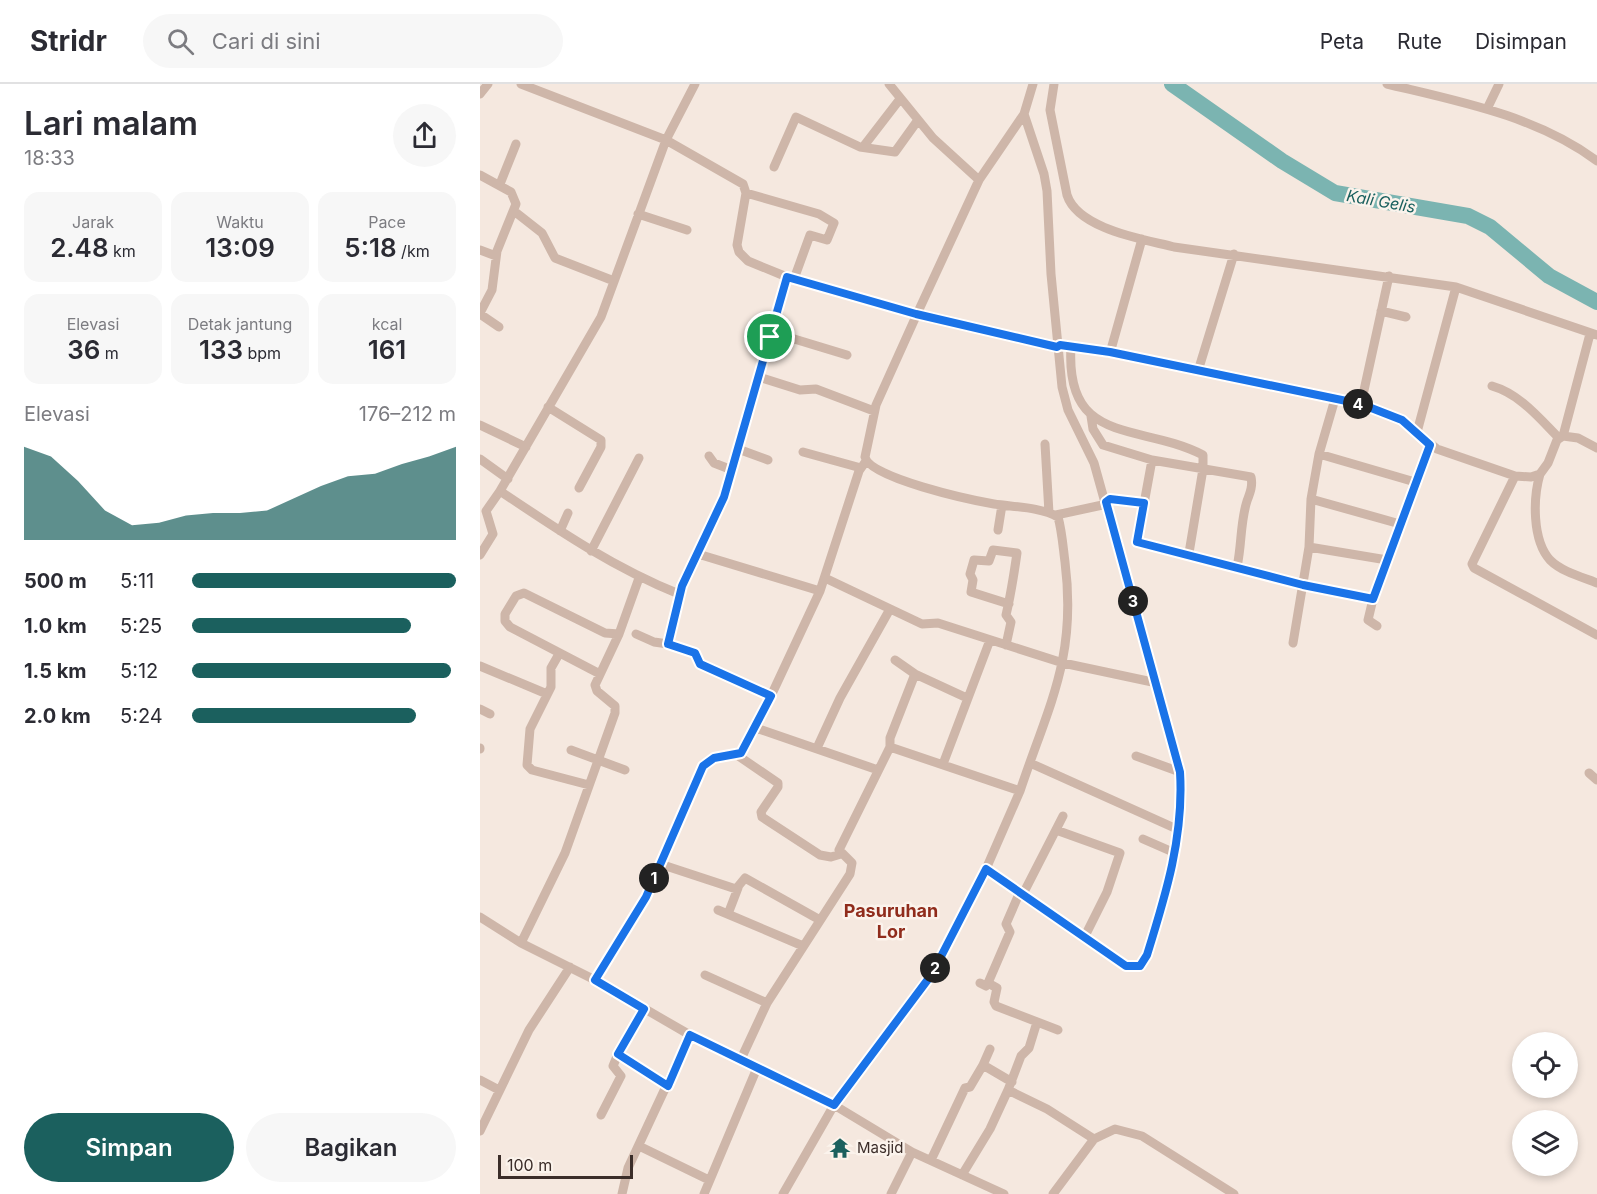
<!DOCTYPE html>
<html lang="id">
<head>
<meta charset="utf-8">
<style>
	:root { --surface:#fff; --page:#f7f7f7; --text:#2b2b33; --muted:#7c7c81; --line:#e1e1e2; --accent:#1b605e }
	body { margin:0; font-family:Inter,sans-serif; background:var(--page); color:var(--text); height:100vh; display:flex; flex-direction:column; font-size:22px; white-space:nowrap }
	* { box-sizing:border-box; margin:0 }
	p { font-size:20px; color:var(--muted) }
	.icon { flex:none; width:33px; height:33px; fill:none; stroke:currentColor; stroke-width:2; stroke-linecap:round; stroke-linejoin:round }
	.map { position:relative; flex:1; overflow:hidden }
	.drawer { display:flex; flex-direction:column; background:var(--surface); width:480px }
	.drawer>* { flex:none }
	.controls { position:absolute; left:1032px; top:948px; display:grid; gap:12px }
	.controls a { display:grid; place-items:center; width:66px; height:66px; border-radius:50%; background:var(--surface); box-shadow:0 3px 9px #0003; font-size:30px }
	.scale { position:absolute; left:18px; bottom:15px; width:135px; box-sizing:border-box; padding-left:6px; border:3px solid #3b2d29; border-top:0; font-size:16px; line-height:21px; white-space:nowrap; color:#3b2d29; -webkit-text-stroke:4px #fbf3ec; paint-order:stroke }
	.pin { position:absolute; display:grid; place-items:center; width:51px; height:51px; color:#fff; margin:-26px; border:3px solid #fff; border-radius:50%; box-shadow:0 2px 6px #0007 }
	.km { position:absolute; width:30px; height:30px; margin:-15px; border-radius:50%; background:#222; color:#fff; font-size:16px; line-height:30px; text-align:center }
	.round { display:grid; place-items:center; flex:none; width:63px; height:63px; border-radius:32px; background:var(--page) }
	.head { display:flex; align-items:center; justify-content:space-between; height:102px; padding:0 24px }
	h1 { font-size:33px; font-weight:600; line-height:45px }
	.metrics { display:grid; grid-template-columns:repeat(3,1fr); gap:9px; height:102px; padding:6px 24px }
	.metrics div { display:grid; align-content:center; border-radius:15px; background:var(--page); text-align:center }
	.metrics b { font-size:26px; font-weight:600 }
	.metrics small { font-size:16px; font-weight:400 }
	.metrics p { font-size:16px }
	.chart { height:168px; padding:12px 24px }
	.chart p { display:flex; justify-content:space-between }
	.chart svg { width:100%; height:108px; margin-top:6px; fill:var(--accent); opacity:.7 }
	.cta { display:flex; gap:12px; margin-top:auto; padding:12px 24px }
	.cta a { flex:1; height:69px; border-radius:36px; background:var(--accent); color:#fff; font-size:24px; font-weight:600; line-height:69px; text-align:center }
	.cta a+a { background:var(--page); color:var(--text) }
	ul { padding:0 24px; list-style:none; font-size:20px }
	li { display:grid; grid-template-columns:96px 72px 1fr; align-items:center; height:45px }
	li i { height:15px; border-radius:8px; background:var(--accent) }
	header { display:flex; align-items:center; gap:36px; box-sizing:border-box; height:84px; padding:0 30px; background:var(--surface); border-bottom:2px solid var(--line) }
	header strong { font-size:28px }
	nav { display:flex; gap:33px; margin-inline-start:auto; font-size:21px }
	.search { width:420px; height:54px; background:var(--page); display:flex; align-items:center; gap:15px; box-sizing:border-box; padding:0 21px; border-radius:33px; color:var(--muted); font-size:22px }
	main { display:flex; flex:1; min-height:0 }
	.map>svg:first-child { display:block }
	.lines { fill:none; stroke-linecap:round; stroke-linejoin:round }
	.river { stroke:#7bb4b1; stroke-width:16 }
	.minor { stroke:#ceb6a9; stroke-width:9 }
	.route-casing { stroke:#fff; stroke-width:12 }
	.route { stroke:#1a73e8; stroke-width:8 }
	.labels { text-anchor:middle; stroke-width:5; stroke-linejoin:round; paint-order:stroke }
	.poi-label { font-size:15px; fill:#3b2d29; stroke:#fbf3ec; text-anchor:start }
	.water-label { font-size:16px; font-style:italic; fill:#1b605e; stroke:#fbf3ec }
	.quarter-label { font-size:18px; font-weight:bold; fill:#902c1c; stroke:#fbf3ec }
</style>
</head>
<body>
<header>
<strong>Stridr</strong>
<div class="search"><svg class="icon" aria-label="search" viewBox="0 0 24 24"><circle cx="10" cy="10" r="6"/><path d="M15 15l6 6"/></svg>Cari di sini</div>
<nav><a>Peta</a><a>Rute</a><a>Disimpan</a></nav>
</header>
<main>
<section class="drawer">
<div class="head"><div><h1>Lari malam</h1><p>18:33</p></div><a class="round"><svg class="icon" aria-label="share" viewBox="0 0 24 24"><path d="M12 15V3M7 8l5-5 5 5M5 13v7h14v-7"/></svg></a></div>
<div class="metrics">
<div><p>Jarak</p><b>2.48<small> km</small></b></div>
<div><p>Waktu</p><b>13:09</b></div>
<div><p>Pace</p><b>5:18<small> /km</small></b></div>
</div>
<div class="metrics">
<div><p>Elevasi</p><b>36<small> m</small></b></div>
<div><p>Detak jantung</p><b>133<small> bpm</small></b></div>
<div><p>kcal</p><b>161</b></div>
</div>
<div class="chart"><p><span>Elevasi</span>176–212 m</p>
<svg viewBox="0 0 160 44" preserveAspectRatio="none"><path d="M0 44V6L10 10L20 20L30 32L40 38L50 37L60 34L70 33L80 33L90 32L100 27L110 22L120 18L130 17L140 13L150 10L160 6V44z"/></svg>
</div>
<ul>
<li><b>500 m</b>5:11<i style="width:100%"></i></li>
<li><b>1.0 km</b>5:25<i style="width:83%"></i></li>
<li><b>1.5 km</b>5:12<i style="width:98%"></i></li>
<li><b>2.0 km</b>5:24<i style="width:85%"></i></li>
</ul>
<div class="cta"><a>Simpan</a><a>Bagikan</a></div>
</section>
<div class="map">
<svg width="1117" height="1110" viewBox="0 0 1117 1110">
	<rect width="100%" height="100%" fill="#f5e8df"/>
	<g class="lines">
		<path class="river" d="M692 0 802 77 855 109 988 132 1010 143 1069 192 1117 218"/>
		<path class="minor" d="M41 0 186 56 263 100 266 109 257 161 259 168 268 177 307 193 437 230 577 263 589 262 630 269 881 320 922 336 957 365 1035 392 1051 393 1060 390 1068 379 1077 356 1083 352 1098 354 1117 364
			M215 0 186 56 121 233 20 407C78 446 134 484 199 510L244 413 307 193
			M409 0 453 54 499 96
			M574 0 570 26 587 111C598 145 663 155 694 163L976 203 1117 251
			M907 0C978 17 1057 32 1117 77
			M0 10 8 0
			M1007 25 1019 0
			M383 63 420 15
			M294 83 316 33 380 63 415 68 438 36
			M0 91 31 108 36 120 17 167 12 206 0 229
			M20 100 36 60
			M266 109 339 130 354 139 347 156 330 151 314 195
			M34 127 62 149 75 174 134 197
			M158 130 207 146
			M0 166 16 172
			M901 227 926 233
			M0 230 19 243
			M290 253 311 254 367 271
			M591 262C585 363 659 338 723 371V385L709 469
			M630 269 662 155
			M718 287 754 170
			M279 293 320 306 336 305 394 327
			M1012 302C1040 310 1059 334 1079 354
			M881 320 909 192
			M68 323 121 356V363L99 404
			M611 332 613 345 623 361 672 376
			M0 341 46 363
			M937 348 976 203
			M1083 352 1110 250
			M565 360 569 429
			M258 365 288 376
			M323 368 381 384
			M839 370 935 398
			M229 372 234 379 252 386
			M0 375 28 395
			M1060 390C1053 414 1052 456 1070 476 1082 488 1102 493 1117 499
			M1035 392 992 480 994 484 1117 551
			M831 415 920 440
			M626 418 630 415 664 419
			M576 431 627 420
			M518 446 522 421
			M80 447 88 429
			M829 463 907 476
			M111 467 159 374
			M218 470 340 507
			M0 471 13 450 6 427 20 407
			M757 483C762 460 760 439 767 417 770 409 773 402 771 393L672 376 657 458 823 501 893 515
			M345 494 442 540 458 539 583 579 677 599
			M199 510 188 560 215 569 220 580 291 612
			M897 542 888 536 893 515 950 361
			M156 550 174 558 188 560
			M813 559 829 463 831 415 839 370 855 315
			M526 561 531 538 526 531C531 510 534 490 537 469L513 466 509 477 494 476 490 490 493 496 491 508 529 520
			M79 570 71 584V603L50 645 47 681 52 686 109 701
			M415 576 435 590
			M0 582 67 610
			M120 590 30 543 25 537V530L36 512 44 509 125 549 139 550
			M0 625 10 630
			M276 644 398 686
			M410 663V654L435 590 487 614
			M0 664V665
			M337 664 360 614 410 525
			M91 666 145 686
			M257 671 298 699V703L281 728 282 733 340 771 351 773 361 770
			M656 672 700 688
			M550 679 699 746
			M463 680 510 556
			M1109 689 1117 696
			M540 707C569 620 597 574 585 478 583 463 582 447 578 433 561 423 533 423 514 420 491 416 389 394 385 373L396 321 437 230 499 96 544 30 553 0
			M576 746 640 769 627 808 604 854
			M663 755 695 769
			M180 780 256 805 265 794 340 836
			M506 785 646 882C657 886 662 881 667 871 686 810 704 752 700 688L614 379 588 326 582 303 571 190 567 107 564 90 544 30
			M542 812 583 732
			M238 826 323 862
			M248 830 258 804
			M0 833 41 859 115 896 210 951 354 1021 432 1068 524 1110
			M41 859 85 769 135 629V622L117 607 115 601 139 550 159 494
			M225 891 287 919
			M115 896 166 813 223 682 234 674 261 669 276 644 340 507 379 387 386 377
			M500 899 506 902 508 899 517 904 514 918 516 922 578 946
			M508 899 530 848 526 840 539 810
			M164 925 138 970 188 1002
			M557 938 549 964 541 972 528 1006 567 1025 614 1055
			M261 975 287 919 370 790 372 779 359 766 410 663 540 707 506 785 460 877 354 1021 303 1110
			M503 981 510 965
			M0 996 19 1006
			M121 1031 141 992 133 982 138 970
			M0 1047 49 946 90 883
			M159 1062 229 1096
			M451 1076 485 1004 490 1003 503 981 532 998
			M482 1091 510 1045 528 1006
			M142 1110 148 1084 210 951
			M224 1110 277 984
			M411 1110 432 1068
			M573 1110 614 1055 635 1045 662 1052 754 1110"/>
	</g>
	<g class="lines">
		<g class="route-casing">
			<path id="route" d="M307 193 436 230 577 263 580 261 630 268 881 320 922 336 950 361 893 515 823 501 657 458 664 419 630 415 626 418 700 688C704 752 686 810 667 871L660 882H646L506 785 452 890 354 1021 210 951 188 1002 138 970 164 925 115 896 166 813 223 682 234 674 261 669 291 612 220 580 215 569 188 560 202 502 244 413Z"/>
		</g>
		<use href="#route" class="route"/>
	</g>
	<defs>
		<g id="temple-bare" transform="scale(1.62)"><path d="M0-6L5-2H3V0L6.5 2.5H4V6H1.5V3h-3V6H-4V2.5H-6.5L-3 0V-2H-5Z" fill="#1b605e" stroke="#fbf3ec" stroke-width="2.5" paint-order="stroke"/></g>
	</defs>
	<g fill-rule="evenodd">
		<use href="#temple-bare" x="360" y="1064"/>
	</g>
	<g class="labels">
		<g class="poi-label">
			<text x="377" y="1069">Masjid</text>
		</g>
		<g class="water-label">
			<text transform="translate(901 117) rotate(10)" y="6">Kali Gelis</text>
		</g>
		<g class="quarter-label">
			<text x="411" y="833">Pasuruhan<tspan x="411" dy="21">Lor</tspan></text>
		</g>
	</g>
</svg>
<div class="controls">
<a><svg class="icon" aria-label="locate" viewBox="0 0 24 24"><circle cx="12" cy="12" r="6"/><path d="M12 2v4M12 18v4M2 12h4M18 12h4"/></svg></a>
<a><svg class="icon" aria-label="layers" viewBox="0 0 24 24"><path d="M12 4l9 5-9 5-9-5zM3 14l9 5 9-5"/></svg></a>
</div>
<div class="scale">100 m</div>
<div class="pin" style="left:290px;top:253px;background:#1e9e55"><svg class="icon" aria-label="arrive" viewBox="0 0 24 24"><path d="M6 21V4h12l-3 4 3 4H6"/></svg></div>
<b class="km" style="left:174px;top:794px">1</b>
<b class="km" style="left:455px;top:884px">2</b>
<b class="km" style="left:653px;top:517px">3</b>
<b class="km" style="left:878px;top:320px">4</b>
</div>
</main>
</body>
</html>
